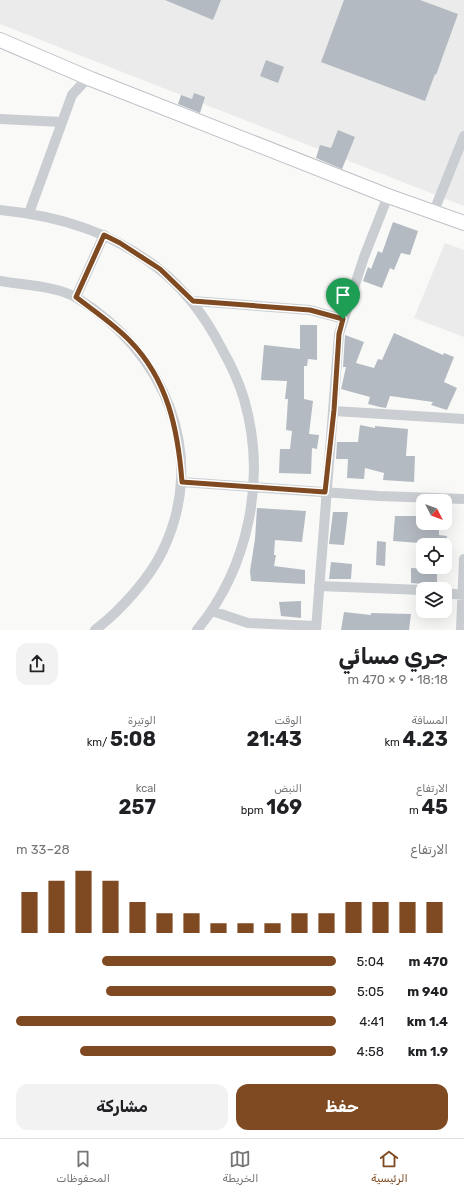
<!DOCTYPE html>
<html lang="ar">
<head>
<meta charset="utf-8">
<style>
	:root { --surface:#fff; --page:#f2f2f2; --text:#202124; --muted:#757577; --line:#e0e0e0; --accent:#7f4a21 }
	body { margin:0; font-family:Rubik,"Noto Naskh Arabic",sans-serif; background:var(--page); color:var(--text); direction:rtl; height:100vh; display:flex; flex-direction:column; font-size:15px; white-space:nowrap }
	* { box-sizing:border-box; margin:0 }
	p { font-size:13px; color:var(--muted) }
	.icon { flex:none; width:22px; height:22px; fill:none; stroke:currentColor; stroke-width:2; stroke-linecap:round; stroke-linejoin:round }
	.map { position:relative; height:630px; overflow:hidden; direction:ltr }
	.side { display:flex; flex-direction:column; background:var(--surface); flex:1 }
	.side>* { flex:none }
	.needle { width:26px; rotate:132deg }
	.controls { position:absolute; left:416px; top:494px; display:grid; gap:8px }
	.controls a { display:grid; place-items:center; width:36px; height:36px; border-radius:8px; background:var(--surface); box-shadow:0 4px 16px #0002; font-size:20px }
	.pin { position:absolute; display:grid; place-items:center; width:34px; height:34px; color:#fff; margin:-41px -17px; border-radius:50% 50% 50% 0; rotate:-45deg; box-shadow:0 0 4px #0007 }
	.pin .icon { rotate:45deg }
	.round { display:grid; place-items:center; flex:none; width:42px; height:42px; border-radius:12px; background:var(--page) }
	.head { display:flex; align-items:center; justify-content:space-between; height:68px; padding:0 16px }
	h1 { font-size:22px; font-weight:700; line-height:30px }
	.stats { display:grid; grid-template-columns:repeat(3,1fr); gap:6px; height:68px; padding:4px 16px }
	.stats div { display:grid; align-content:center }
	.stats b { font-size:20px; font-weight:700 }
	.stats small { font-size:11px; font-weight:400 }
	.stats p { font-size:11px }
	.chart { height:112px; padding:8px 16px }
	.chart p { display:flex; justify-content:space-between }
	.chart svg { width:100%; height:72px; margin-top:4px; stroke:var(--accent); stroke-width:6 }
	.action { display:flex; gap:8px; margin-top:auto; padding:8px 16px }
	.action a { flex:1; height:46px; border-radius:12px; background:var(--accent); color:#fff; font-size:16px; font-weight:700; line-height:46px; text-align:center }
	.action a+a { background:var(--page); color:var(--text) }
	ul { padding:0 16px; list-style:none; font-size:13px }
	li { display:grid; grid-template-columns:64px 48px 1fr; align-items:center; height:30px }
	li i { height:10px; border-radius:5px; background:var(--accent) }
	.menu { display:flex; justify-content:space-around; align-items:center; height:56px; border-top:1px solid var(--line); background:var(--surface); font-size:11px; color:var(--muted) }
	.menu a { display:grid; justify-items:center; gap:2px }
	.menu .active { color:var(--accent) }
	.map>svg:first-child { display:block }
	.built { fill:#eaebea }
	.building { fill:#b4bac2 }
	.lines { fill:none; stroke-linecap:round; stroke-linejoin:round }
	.secondary-casing { stroke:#bec1c8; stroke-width:16 }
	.street { stroke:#cacdd1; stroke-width:10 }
	.secondary { stroke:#fff; stroke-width:14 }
	.route-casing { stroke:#fff; stroke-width:8 }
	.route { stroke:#7f4a21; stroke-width:5 }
</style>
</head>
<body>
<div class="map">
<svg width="464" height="630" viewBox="0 0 464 630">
	<rect width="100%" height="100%" fill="#f9faf7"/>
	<path class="built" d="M0 0H464V206L0 24Z
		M445 243 464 250V337L414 318Z"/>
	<path class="building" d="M165 0H221L213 20Z
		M344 0H420L458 14 436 75 435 74 425 101 321 62Z
		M266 60 284 67 278 83 260 76Z
		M194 93 205 97 200 113 178 104 181 95 192 99Z
		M338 130 355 137 342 169 316 158 320 145 331 148Z
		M393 222 418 231 410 255 401 253 394 270 390 268 382 288 363 281 368 267 371 269 378 251 382 253Z
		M300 325H317V360L308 359 307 366H304V399L313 401 309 434 319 435 317 449 312 448 311 474 279 473 280 449H290L292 431 286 430 288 399H285L287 381 261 380 264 345 300 349Z
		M394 333 443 355 444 353 454 357 444 382 457 388 447 410 431 405 433 402 390 396 386 408 380 407 368 404 370 397 341 389 346 367H343L345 335 364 342 356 363 374 368 378 359 382 360Z
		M360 425 375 428V426L408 429 406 456H415L414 482 383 480 384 473 365 468 364 479 347 478 348 459H336L337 442H358Z
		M257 508 306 511 302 542 275 540 274 555H276L274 566 305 570V584L251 581 250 571 255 539Z
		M333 512H348L344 545 329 544Z
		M395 516H423V523H439V535L447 536 445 545 393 541Z
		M377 541 386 542 385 566 376 565Z
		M331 562 352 564 351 579H329Z
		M411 568 437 569V585L411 583Z
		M301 601V618L281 616 279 602Z
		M344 612 371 615V613L411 614 409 630H341Z"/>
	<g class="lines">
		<g class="secondary-casing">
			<path id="secondary" d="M0 40 91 79 388 196 464 223"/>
		</g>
		<path class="street" d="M0 119 62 122
			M0 210C60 216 112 232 159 269 187 291 206 318 222 349 231 365 239 382 244 399 267 478 249 567 197 630
			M434 211 464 136
			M29 213 72 95 83 83 91 79
			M0 281C22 285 58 286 77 298 164 351 209 454 163 550 150 578 120 611 95 630
			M76 297 104 235
			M193 301 310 310 343 319
			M334 411 464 419
			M182 482 379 496 464 499
			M319 586 423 590
			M445 593 464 595
			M212 611 248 623 316 626
			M316 630 339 334 364 257 388 196
			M461 630 464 559"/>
		<use href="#secondary" class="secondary"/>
	</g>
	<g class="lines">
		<g class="route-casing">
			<path id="route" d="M104 235 120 243 160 269 193 301 310 310 343 319 339 334 334 410 325 492 182 482C178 430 168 380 130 341 114 324 94 311 76 297Z"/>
		</g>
		<use href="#route" class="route"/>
	</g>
</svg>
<div class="controls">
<a><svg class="needle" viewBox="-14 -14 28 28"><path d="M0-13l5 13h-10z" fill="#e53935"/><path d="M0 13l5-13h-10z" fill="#757577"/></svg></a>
<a><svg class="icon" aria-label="locate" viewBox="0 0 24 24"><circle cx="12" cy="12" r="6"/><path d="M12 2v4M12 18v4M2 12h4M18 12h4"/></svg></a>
<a><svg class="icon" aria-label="layers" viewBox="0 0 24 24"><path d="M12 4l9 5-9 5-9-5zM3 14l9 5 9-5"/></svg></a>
</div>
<div class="pin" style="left:343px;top:319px;background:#1e9e55"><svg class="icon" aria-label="arrive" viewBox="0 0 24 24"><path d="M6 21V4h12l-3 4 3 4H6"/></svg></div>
</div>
<section class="side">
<div class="head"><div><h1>جري مسائي</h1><p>18:18 · 9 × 470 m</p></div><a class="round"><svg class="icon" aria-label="share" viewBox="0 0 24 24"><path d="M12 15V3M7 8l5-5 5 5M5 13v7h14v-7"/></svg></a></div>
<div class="stats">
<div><p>المسافة</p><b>4.23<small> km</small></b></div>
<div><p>الوقت</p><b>21:43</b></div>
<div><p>الوتيرة</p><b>5:08<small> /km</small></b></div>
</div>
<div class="stats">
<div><p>الارتفاع</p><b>45<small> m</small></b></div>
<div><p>النبض</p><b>169<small> bpm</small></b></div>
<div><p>kcal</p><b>257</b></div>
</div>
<div class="chart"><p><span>الارتفاع</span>28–33 m</p>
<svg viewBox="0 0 160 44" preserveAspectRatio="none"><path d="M5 44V19M15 44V12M25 44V6M35 44V12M45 44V25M55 44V32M65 44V32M75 44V38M85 44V38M95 44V38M105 44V32M115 44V32M125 44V25M135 44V25M145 44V25M155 44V25"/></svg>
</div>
<ul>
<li><b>470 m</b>5:04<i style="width:73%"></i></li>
<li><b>940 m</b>5:05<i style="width:72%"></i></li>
<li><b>1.4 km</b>4:41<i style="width:100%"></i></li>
<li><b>1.9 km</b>4:58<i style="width:80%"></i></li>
</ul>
<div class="action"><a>حفظ</a><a>مشاركة</a></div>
</section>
<nav class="menu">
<a class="active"><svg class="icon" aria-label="home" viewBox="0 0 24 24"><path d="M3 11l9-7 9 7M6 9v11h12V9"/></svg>الرئيسية</a>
<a><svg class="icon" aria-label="map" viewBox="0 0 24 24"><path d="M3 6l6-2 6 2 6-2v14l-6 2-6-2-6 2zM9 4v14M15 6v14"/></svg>الخريطة</a>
<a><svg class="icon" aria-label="saved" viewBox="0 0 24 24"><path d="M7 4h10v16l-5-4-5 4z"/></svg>المحفوظات</a>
</nav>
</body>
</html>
